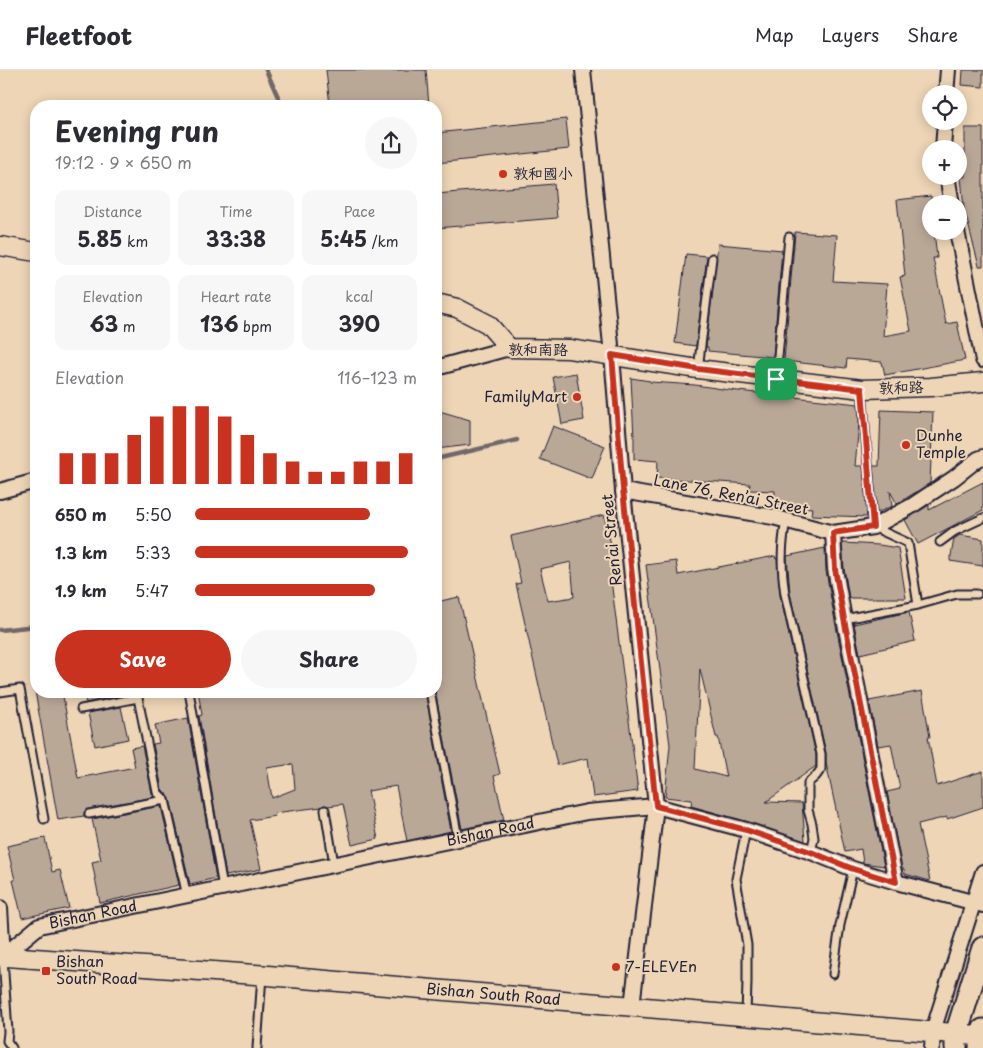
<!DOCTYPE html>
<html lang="en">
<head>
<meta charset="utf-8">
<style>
	:root { --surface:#fff; --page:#f7f7f7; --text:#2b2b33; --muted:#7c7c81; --line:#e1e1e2; --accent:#c8321e }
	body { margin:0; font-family:"Playpen Sans","LXGW WenKai TC",sans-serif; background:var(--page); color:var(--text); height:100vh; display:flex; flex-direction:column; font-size:19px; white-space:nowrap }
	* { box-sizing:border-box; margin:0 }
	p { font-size:16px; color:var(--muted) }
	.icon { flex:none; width:28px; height:28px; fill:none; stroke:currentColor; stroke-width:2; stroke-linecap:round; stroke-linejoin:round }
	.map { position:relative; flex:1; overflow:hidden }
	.panel { position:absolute; left:30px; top:30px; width:412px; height:598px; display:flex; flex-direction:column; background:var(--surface); border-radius:20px; box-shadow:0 2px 12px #0003 }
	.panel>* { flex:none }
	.tools { position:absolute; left:922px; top:15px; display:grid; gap:10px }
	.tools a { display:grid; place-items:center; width:45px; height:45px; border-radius:50%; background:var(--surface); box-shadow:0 2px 12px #0003; font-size:25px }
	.pin { position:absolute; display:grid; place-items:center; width:42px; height:42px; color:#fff; margin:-21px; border-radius:10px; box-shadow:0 2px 8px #0006 }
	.round { display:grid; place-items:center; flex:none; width:52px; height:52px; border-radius:26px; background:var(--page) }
	.head { display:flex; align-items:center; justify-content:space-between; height:85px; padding:0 25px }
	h1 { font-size:28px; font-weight:700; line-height:38px }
	.metrics { display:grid; grid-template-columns:repeat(3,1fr); gap:8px; height:85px; padding:5px 25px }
	.metrics div { display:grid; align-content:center; border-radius:12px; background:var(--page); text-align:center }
	.metrics b { font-size:21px; font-weight:700 }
	.metrics small { font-size:14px; font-weight:400 }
	.metrics p { font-size:14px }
	.chart { height:140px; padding:10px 25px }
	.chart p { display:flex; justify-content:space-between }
	.chart svg { width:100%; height:90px; margin-top:5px; stroke:var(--accent); stroke-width:6 }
	.cta { display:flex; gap:10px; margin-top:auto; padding:10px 25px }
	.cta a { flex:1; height:58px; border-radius:30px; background:var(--accent); color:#fff; font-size:20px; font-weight:700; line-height:58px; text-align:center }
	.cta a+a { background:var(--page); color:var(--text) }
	ul { padding:0 25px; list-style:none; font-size:16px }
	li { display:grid; grid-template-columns:80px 60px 1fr; align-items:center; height:38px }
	li i { height:12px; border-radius:6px; background:var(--accent) }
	header { display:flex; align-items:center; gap:30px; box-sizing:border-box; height:70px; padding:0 25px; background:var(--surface); border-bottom:1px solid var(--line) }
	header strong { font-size:24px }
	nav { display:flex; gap:28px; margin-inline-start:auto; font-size:18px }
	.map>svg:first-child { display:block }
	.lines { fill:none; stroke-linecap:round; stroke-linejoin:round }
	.stream { stroke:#71676a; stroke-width:4.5 }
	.building { fill:#baa897; stroke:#22223b; fill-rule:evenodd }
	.service-casing { stroke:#22223b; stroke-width:11 }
	.minor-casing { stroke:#22223b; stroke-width:18 }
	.tertiary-casing { stroke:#22223b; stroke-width:21 }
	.secondary-casing { stroke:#22223b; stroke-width:22 }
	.primary-casing { stroke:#22223b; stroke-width:25 }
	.service { stroke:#edd5b5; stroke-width:7 }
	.minor { stroke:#edd5b5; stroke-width:14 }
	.tertiary { stroke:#edd5b5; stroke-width:18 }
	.secondary { stroke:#edd5b5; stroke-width:19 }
	.primary { stroke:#edd5b5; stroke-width:21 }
	.route-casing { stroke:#fff; stroke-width:10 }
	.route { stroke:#c8321e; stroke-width:6 }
	.poi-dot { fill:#c8321e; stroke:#edd5b5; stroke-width:2 }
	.labels { text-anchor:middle; stroke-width:4; stroke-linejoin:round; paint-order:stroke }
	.poi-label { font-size:15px; fill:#22223b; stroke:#edd5b5; text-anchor:start }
	.street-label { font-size:15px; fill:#22223b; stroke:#edd5b5 }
</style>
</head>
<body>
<header>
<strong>Fleetfoot</strong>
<nav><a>Map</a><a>Layers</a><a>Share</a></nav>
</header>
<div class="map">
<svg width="983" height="978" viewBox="0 0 983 978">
	<rect width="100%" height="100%" fill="#edd5b5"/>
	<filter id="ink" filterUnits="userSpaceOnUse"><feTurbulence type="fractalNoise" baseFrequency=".02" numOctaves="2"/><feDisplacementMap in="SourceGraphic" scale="10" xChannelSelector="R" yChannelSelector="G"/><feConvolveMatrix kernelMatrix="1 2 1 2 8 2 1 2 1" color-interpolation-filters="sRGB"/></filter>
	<g filter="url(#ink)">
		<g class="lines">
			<path class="stream" d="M266 0 282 36
				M436 389 517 370
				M0 560 36 556"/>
		</g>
		<path class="building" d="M326 0H426L429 36H330Z
			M963 0H983V17L962 15Z
			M566 49 569 79 436 93V63Z
			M965 58H983V196H979L964 138 961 107H965Z
			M554 114 557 148 436 158V124Z
			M931 126V161H934L937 188H933L946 254 957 252 965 290 885 305 882 292 847 289 846 298 784 291 795 162 837 165 833 211 887 214 883 266 911 261 900 207 905 206 897 130Z
			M718 174 782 180 773 287 708 281V277H706Z
			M686 184 707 186 696 276 675 273Z
			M576 303 584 350 562 354 553 307Z
			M631 308 650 311V312L695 315 729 320 858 334 859 353 855 396H863L867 447 811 445 812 438 774 435 775 421 749 420 750 414 657 408 658 391 634 389V368Z
			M436 340 470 350V375L436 379Z
			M881 340 933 342 930 413 897 434 890 421 892 436 877 443 873 396H879Z
			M553 356 605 376 592 409 540 389Z
			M983 412V440L918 474 905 450 929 435V440Z
			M604 445 613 483H611L613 510H611L638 721 593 727 588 688 557 695 516 514 521 513 511 466ZM571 492 574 527 548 531 540 499Z
			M960 465 983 469V496L950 491 954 469Z
			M842 473 879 475 898 478 906 528H849L844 498Z
			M825 478 826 501 835 551 884 796 863 793 861 779 845 782 826 693V683L790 523 787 486Z
			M775 486 776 489 777 488 780 525 816 685V696L766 732 802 733 805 771 749 752 691 736 692 730 665 727 670 675 646 495 676 491 678 505ZM700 599 716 667H718L726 707 695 699Z
			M459 527 500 704 494 706 504 750 462 759 435 621 436 612H440L436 597V532Z
			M909 542 915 571 860 584 854 554Z
			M35 621H62L78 708 135 697 131 678 142 676 152 723 154 727 88 739 84 742V746L58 750Z
			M83 621H118L119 626 86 633Z
			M198 621H425L451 761 407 771 396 716 368 721 378 769 352 775 343 734 328 736 325 735 321 737 274 743 275 746 250 750 261 799 226 806 199 646 202 645ZM293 694 295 719 272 728 267 698Z
			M922 621 930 667H928L937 716 983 701V737L947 749V747L918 754 930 811 905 804 904 799H902L887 722 900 719 891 674 878 676 869 631Z
			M121 637 128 669 95 676 88 643Z
			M188 648 216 808 190 814 170 729 162 719 153 674 159 673 155 655Z
			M161 736 179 815 100 833 92 792 101 790 92 749Z
			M45 768 52 802 60 800 69 838 22 848 13 810H15L7 776Z"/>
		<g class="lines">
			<g class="service-casing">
				<path id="service" d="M698 299 712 188
					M776 308 789 167
					M862 320 873 457 908 473 918 535
					M786 450C781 478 781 497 785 524L821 684V699L816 706 808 713V740L812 754 814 768 811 782
					M940 472 955 461 983 448
					M844 549 918 535 957 524H977
					M189 621 223 818
					M430 621 458 768
					M0 622 20 619 44 749
					M81 639 138 628 157 722 165 730 187 826
					M325 740 334 794
					M89 744 165 730
					M3 888 8 962 7 971 12 978
					M833 904 840 855 853 799
					M746 945 747 912V875L736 809 746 760
					M257 978 262 905"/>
			</g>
			<g class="minor-casing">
				<g id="minor">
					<path d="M583 0 612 285 623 421 656 736 632 936"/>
					<path d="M946 24 948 0"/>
					<path d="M943 79 945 51"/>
					<path d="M947 106 952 134"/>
					<path d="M957 161 983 290"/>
					<path d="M436 298 509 278"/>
					<path d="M0 421 36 411"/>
					<path d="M623 421 773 447 833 463 873 457 910 437 954 408 978 389 983 387"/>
					<path d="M833 463 835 499 844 549 896 812"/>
					<path d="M0 838 3 886"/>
					<path id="s1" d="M3 886 39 856 587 742 656 736 746 760 811 782 853 799 896 812 983 835"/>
					<path d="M932 978 933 961 983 802"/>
				</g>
			</g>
			<g class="tertiary-casing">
				<path id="tertiary" d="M0 176 36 182
					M436 233 457 238 488 254 509 278 569 279 698 299 862 319 931 317 983 312"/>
			</g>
			<g class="secondary-casing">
				<g id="secondary">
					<path id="s2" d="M0 886 262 905 983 966"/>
				</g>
			</g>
			<g class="primary-casing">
				<path id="primary" d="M956 978V964L983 878
					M980 978 981 966 983 960"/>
			</g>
			<use href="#service" class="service"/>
			<use href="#minor" class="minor"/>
			<use href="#tertiary" class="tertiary"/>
			<use href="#secondary" class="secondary"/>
			<use href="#primary" class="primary"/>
		</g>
	</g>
	<g class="lines" filter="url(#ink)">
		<g class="route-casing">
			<path id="route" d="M612 285 698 299 862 319 873 457 833 463 835 499 844 549 896 812 853 799 811 782 746 760 656 736 623 420Z"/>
		</g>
		<use href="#route" class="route"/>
	</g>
	<g class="poi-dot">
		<circle cx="503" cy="104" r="5"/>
		<circle cx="577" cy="327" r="5"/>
		<circle cx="906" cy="375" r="5"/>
		<circle cx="616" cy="897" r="5"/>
		<rect x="41" y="896" width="10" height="10" rx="2.5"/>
	</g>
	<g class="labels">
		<g class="poi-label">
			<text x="513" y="109">敦和國小</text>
			<text x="567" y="332" text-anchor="end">FamilyMart</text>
			<text x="916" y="371">Dunhe<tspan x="916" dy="17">Temple</tspan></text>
			<text x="56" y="897">Bishan<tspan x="56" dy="17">South Road</tspan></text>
			<text x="626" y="902">7-ELEVEn</text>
		</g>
		<g class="street-label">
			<text x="538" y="285">敦和南路</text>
			<text transform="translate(901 318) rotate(-2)" y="5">敦和路</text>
			<text transform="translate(731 425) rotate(11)" y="5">Lane 76, Ren’ai Street</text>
			<text transform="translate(612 470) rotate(-96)" y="5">Ren’ai Street</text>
			<text dy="5" stroke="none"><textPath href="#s1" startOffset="508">Bishan Road</textPath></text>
			<text dy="5" stroke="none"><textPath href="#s1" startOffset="102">Bishan Road</textPath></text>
			<text dy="5" stroke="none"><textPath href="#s2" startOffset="495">Bishan South Road</textPath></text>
		</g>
	</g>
</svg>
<div class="tools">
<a><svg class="icon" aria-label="locate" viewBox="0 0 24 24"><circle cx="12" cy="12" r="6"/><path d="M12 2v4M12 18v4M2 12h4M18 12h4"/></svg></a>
<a>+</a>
<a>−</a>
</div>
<div class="pin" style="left:776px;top:309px;background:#1e9e55"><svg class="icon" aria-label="arrive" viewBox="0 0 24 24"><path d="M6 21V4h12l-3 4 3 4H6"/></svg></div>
<section class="panel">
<div class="head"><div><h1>Evening run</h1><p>19:12 · 9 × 650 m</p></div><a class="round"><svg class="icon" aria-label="share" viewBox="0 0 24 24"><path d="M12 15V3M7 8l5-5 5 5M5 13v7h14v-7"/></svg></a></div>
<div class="metrics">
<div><p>Distance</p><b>5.85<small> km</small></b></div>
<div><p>Time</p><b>33:38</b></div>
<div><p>Pace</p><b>5:45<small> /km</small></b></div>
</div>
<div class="metrics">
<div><p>Elevation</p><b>63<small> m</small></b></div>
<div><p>Heart rate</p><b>136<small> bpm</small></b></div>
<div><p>kcal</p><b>390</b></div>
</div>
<div class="chart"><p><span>Elevation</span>116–123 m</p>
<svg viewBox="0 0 160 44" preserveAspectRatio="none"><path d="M5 44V29M15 44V29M25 44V29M35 44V20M45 44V11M55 44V6M65 44V6M75 44V11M85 44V20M95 44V29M105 44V33M115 44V38M125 44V38M135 44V33M145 44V33M155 44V29"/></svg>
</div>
<ul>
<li><b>650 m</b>5:50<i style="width:79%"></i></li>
<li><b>1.3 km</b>5:33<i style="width:96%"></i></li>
<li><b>1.9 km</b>5:47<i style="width:81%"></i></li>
</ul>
<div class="cta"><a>Save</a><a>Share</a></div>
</section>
</div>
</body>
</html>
